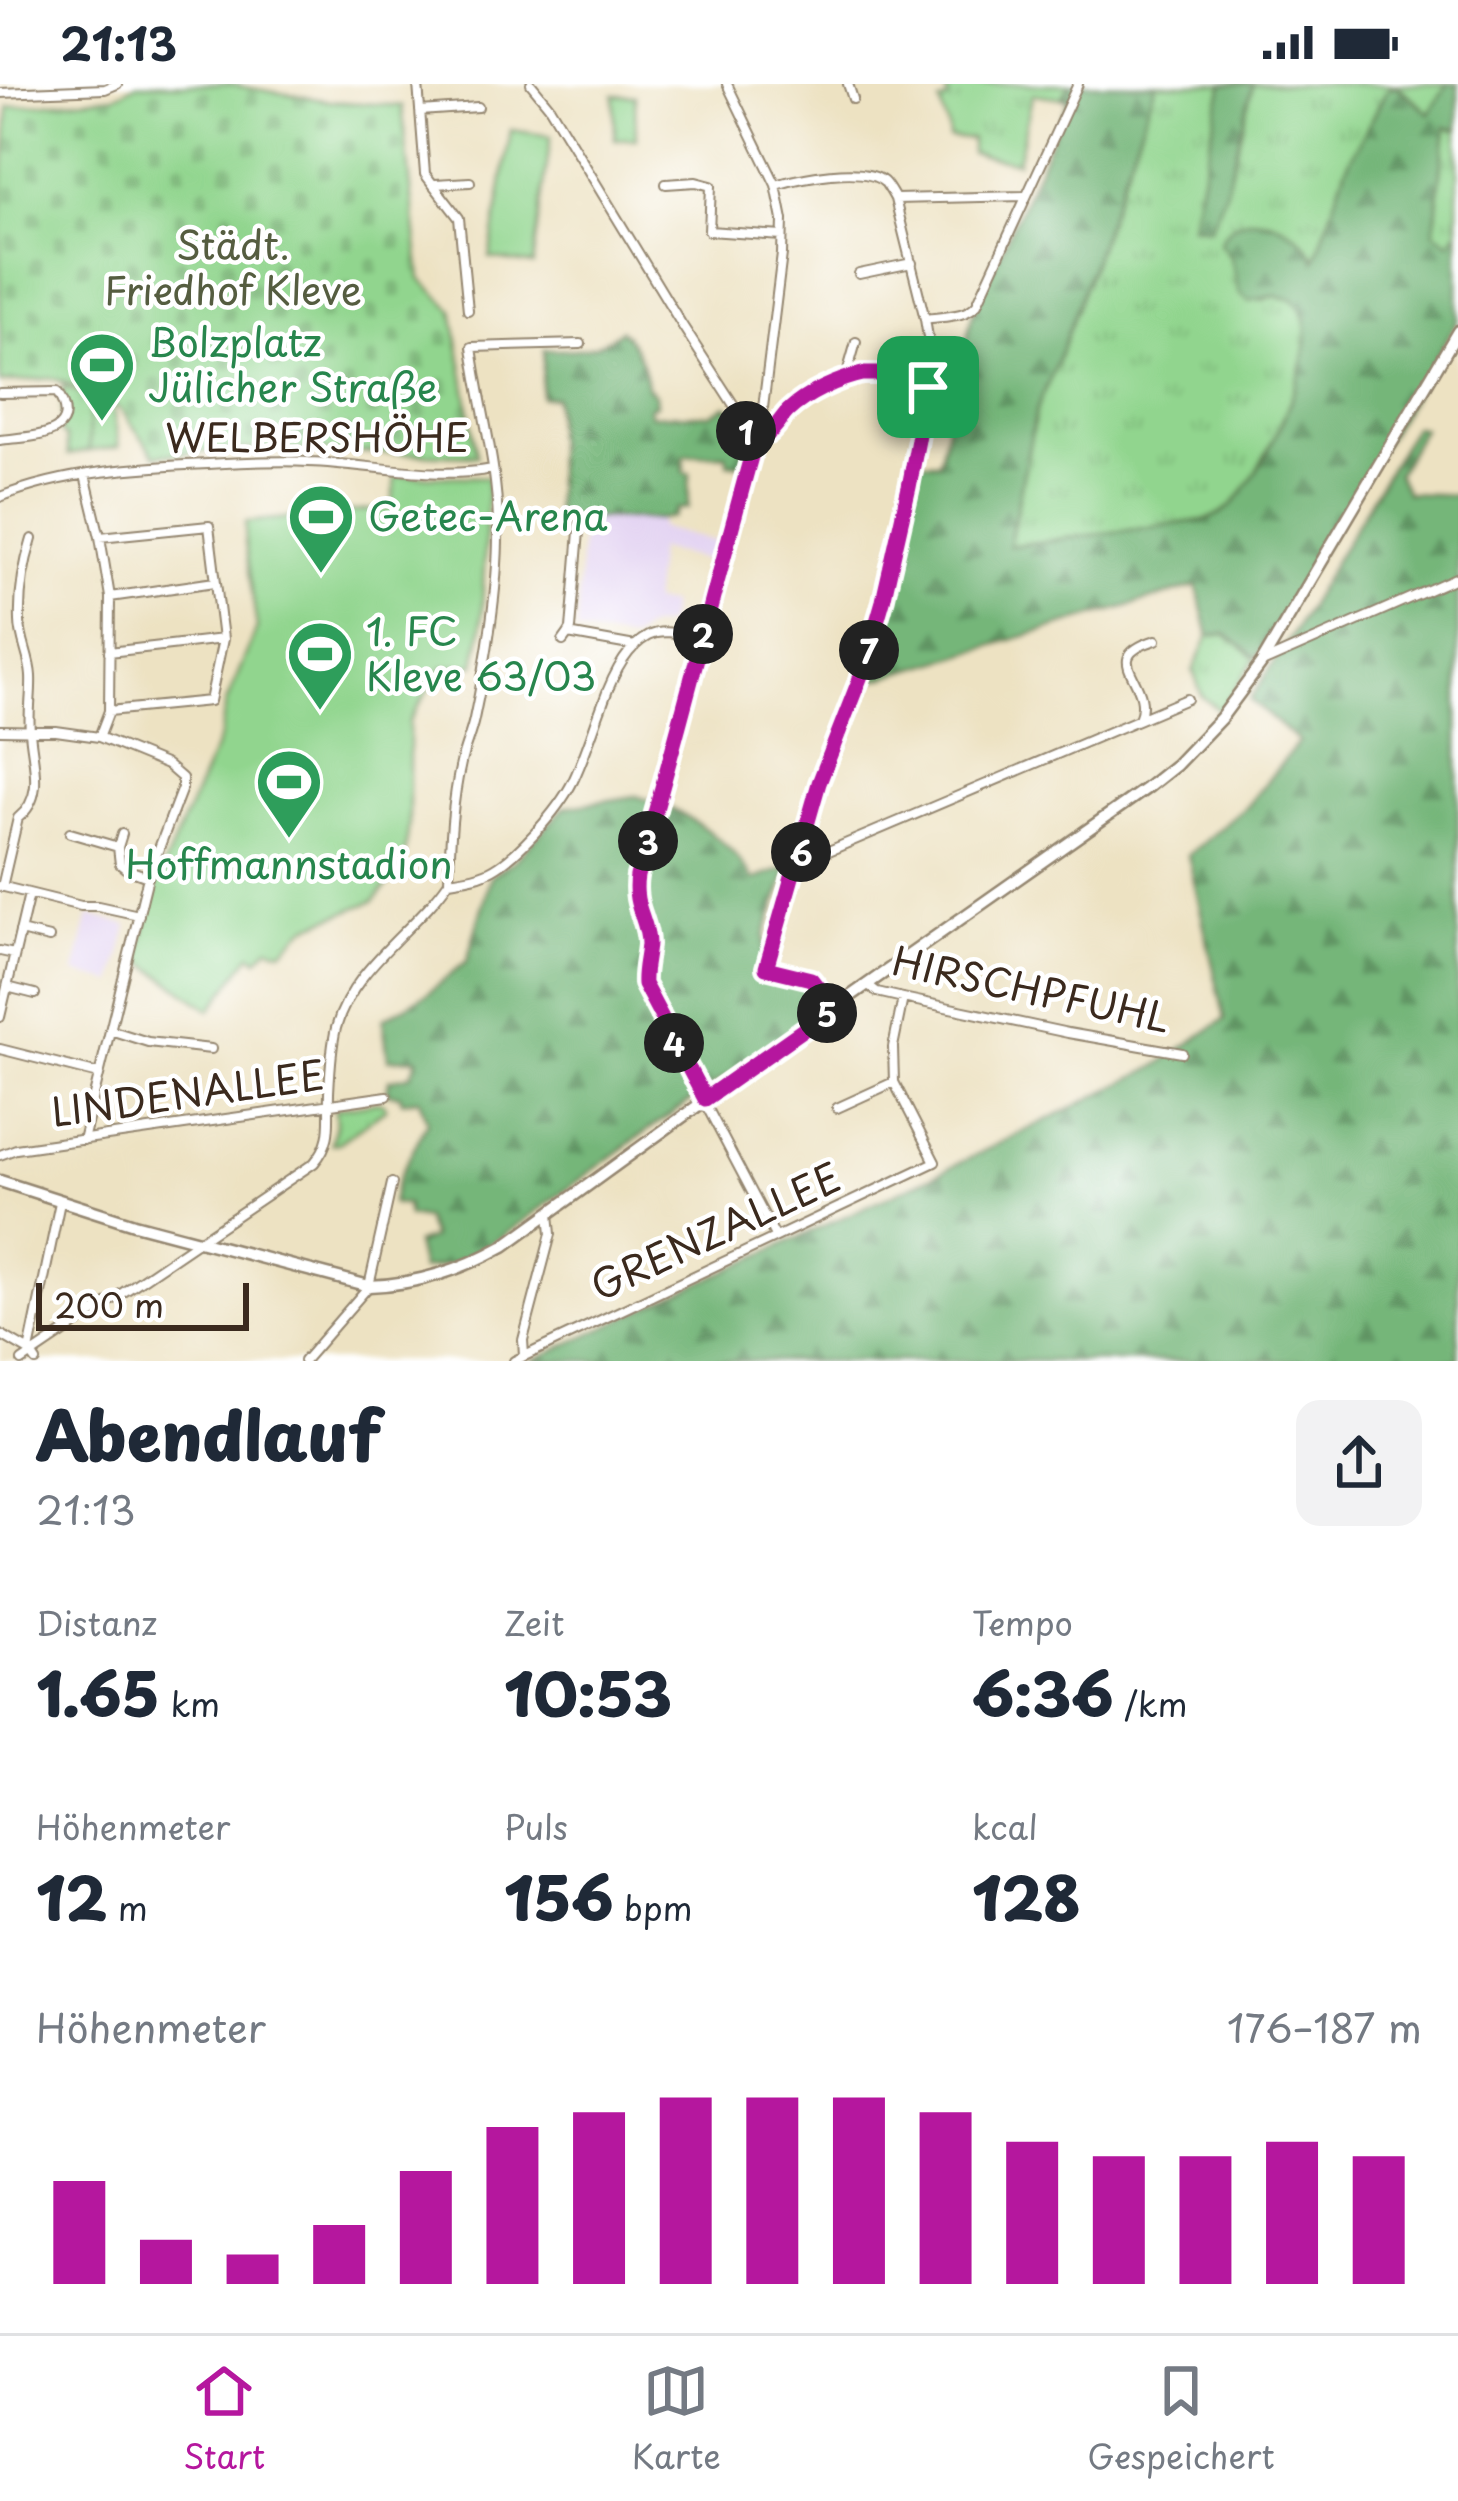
<!DOCTYPE html>
<html lang="de">
<head>
<meta charset="utf-8">
<style>
	:root { --surface:#fff; --page:#f2f2f3; --text:#1f2937; --muted:#747a83; --line:#e0e1e3; --accent:#b5179e }
	body { margin:0; font-family:"Playpen Sans",sans-serif; background:var(--page); color:var(--text); height:100vh; display:flex; flex-direction:column; font-size:45px; white-space:nowrap }
	* { box-sizing:border-box; margin:0 }
	p { font-size:39px; color:var(--muted) }
	.icon { flex:none; width:66px; height:66px; fill:none; stroke:currentColor; stroke-width:2; stroke-linecap:round; stroke-linejoin:round }
	.map { position:relative; height:1277px; overflow:hidden }
	.panel { display:flex; flex-direction:column; background:var(--surface); flex:1 }
	.panel>* { flex:none }
	.scale { position:absolute; left:36px; bottom:30px; width:213px; box-sizing:border-box; padding-left:12px; border:6px solid #3b2a1e; border-top:0; font-size:33px; line-height:42px; white-space:nowrap; color:#3b2a1e; -webkit-text-stroke:9px #fff; paint-order:stroke }
	.pin { position:absolute; display:grid; place-items:center; width:102px; height:102px; color:#fff; margin:-51px; border-radius:24px; box-shadow:0 6px 18px #0006 }
	.km { position:absolute; width:60px; height:60px; margin:-30px; border-radius:50%; background:#222; color:#fff; font-size:33px; line-height:60px; text-align:center }
	.round { display:grid; place-items:center; flex:none; width:126px; height:126px; border-radius:24px; background:var(--page) }
	.headline { display:flex; align-items:center; justify-content:space-between; height:204px; padding:0 36px }
	h1 { font-size:66px; font-weight:800; line-height:90px }
	.figures { display:grid; grid-template-columns:repeat(3,1fr); gap:18px; height:204px; padding:12px 36px }
	.figures div { display:grid; align-content:center }
	.figures b { font-size:60px; font-weight:800 }
	.figures small { font-size:33px; font-weight:400 }
	.figures p { font-size:33px }
	.chart { height:336px; padding:24px 36px }
	.chart p { display:flex; justify-content:space-between }
	.chart svg { width:100%; height:216px; margin-top:12px; stroke:var(--accent); stroke-width:6 }
	.status { display:flex; justify-content:space-between; align-items:center; height:84px; padding:0 60px; background:var(--surface); direction:ltr }
	.status svg { height:33px; fill:currentColor }
	.tab-bar { display:flex; justify-content:space-around; align-items:center; height:168px; border-top:3px solid var(--line); background:var(--surface); font-size:33px; color:var(--muted) }
	.tab-bar a { display:grid; justify-items:center; gap:6px }
	.tab-bar .on { color:var(--accent) }
	.map>svg:first-child { display:block }
	.built { fill:#e3d3f2 }
	.grass { fill:url(#grass-tufts); stroke:#668056; stroke-width:3 }
	.forest { fill:url(#forest-firs); stroke:#58704c; stroke-width:3 }
	.cemetery { fill:url(#cemetery-stones); stroke:#668056; stroke-width:3 }
	.garden { fill:#91d58e; stroke:#668056; stroke-width:3 }
	.lines { fill:none; stroke-linecap:round; stroke-linejoin:round }
	.minor-casing { stroke:#948670; stroke-width:12 }
	.major-casing { stroke:#948670; stroke-width:15 }
	.minor { stroke:#fff; stroke-width:8 }
	.major { stroke:#fff; stroke-width:10 }
	.route-casing { stroke:#fff; stroke-width:24 }
	.route { stroke:#b5179e; stroke-width:15 }
	.labels { text-anchor:middle; stroke-width:9; stroke-linejoin:round; paint-order:stroke }
	.park-label { font-size:39px; fill:#555d40; stroke:#fff }
	.leisure-label { font-size:39px; fill:#27864d; stroke:#fff; text-anchor:start }
	.street-label { font-size:39px; fill:#3b2a1e; stroke:#fff }
</style>
</head>
<body>
<div class="status"><b>21:13</b><svg viewBox="0 0 49 12"><path d="M0 12V9h3v3zM5 12V6h3v6zM10 12V3h3v9zM15 12V0h3v12zM26 1h20v11H26zM47 4h2v5h-2z"/></svg></div>
<div class="map">
<svg width="1458" height="1277" viewBox="0 0 1458 1277">
	<defs>
		<pattern id="grass-tufts" width="24" height="20" patternUnits="userSpaceOnUse" patternTransform="scale(3)"><rect width="24" height="20" fill="#91d58e"/><path d="M3 7l-1-3M5 7V3M7 7l1-3M15 17l-1-3M17 17v-4M19 17l1-3" fill="none" stroke="#7eb77a"/></pattern>
		<pattern id="forest-firs" width="22" height="20" patternUnits="userSpaceOnUse" patternTransform="scale(3)"><rect width="22" height="20" fill="#74b679"/><path d="M5 1l3.5 6h-7zM16 11l3.5 6h-7z" fill="#609463"/></pattern>
		<pattern id="cemetery-stones" width="16" height="16" patternUnits="userSpaceOnUse" patternTransform="scale(3)"><rect width="16" height="16" fill="#91d58e"/><path d="M2 7V4a2 2 0 0 1 4 0v3zM10 15v-3a2 2 0 0 1 4 0v3z" fill="#7eb77a"/></pattern>
	</defs>
	<rect width="100%" height="100%" fill="#fff"/>
	<filter id="ink" filterUnits="userSpaceOnUse"><feTurbulence type="fractalNoise" baseFrequency=".00833" numOctaves="2"/><feDisplacementMap in="SourceGraphic" scale="24" xChannelSelector="R" yChannelSelector="G"/><feConvolveMatrix kernelMatrix="1 2 1 2 8 2 1 2 1" color-interpolation-filters="sRGB"/></filter>
	<filter id="wash" filterUnits="userSpaceOnUse"><feTurbulence type="fractalNoise" baseFrequency=".004" numOctaves="4" result="noise"/><feDisplacementMap in="SourceGraphic" scale="48" xChannelSelector="R" yChannelSelector="G"/><feGaussianBlur stdDeviation="2.7" result="paint"/><feColorMatrix in="noise" values="0 0 0 0 0 0 0 0 0 0 0 0 0 0 0 0 0 1.4 0 .05"/><feComposite in="paint" operator="in"/></filter>
	<g filter="url(#wash)">
		<rect width="100%" height="100%" fill="#ede2c2"/>
		<path class="built" d="M582 432 660 435 661 444 719 458 714 478 658 465 652 518 671 520 667 541 646 544 631 556 580 548 577 546Z
			M89 831 128 841 114 899 75 889Z"/>
		<path class="grass" d="M944 0H1070L1062 14 1033 10 1017 78 971 69V55L949 54 948 43 940 19 948 15Z
			M1156 0H1447L1431 31 1398 2 1346 83 1315 179C1308 153 1286 146 1264 135L1220 159 1231 172 1239 208 1262 216 1275 212 1293 215C1297 220 1302 225 1304 231 1320 272 1261 393 1230 423 1223 429 1214 433 1205 436L1009 462 1036 327 1059 273Z
			M1458 40V146L1450 159 1434 148 1446 42 1455 46Z
			M63 302 89 312V367L68 371 66 353 61 349Z
			M1226 550 1256 574 1220 627 1202 612 1193 587 1209 552Z
			M377 1018 383 1019 386 1024 383 1027 338 1059 331 1060 336 1041 335 1025Z"/>
		<path class="forest" d="M1070 0H1156L1059 273 1036 327 1009 462 1205 436C1214 433 1223 429 1230 423 1261 393 1320 272 1304 231 1302 225 1297 220 1293 215L1275 212 1249 217 1239 208 1231 173 1220 159C1238 113 1303 142 1315 176L1346 83 1388 4 1397 2 1430 30 1447 0H1458V40L1455 46 1446 43 1434 148 1450 158 1458 146V236L1256 574 1226 550 1209 552 1197 502 867 598 920 378H939L972 232 1069 15 1062 14Z
			M1223 0H1253L1226 105 1210 144 1191 141Z
			M621 246C637 263 644 280 647 303L655 310 656 320 649 323 650 331 711 330 727 321 743 341C737 356 748 366 744 381L728 379 726 370 684 371V388L690 390 688 424 677 425 674 433 660 435 555 433V313H541L544 266C576 266 595 268 621 246Z
			M1414 342 1423 344 1397 390 1406 409 1458 411V1277H531L943 1087 1155 983 1225 935 1188 771 1246 723 1299 658 1250 616 1291 552Z
			M636 712C682 725 729 754 753 796L789 783 765 851 764 893 808 901 812 908 815 931 644 1049 501 1153 454 1179 421 1186 415 1160 432 1154 425 1135 408 1132 406 1120H392C397 1086 415 1068 427 1037L419 1015 402 1017 400 1011 387 1009 389 996 411 991 418 974 388 975 383 935 427 910 467 877 491 792 515 776 565 723Z"/>
		<path class="cemetery" d="M137 0H226L329 17 402 22 421 195 453 226 477 372 252 365 155 371 120 325 97 311 53 294 0 299V141L9 23 114 12Z"/>
		<path class="garden" d="M614 11 635 12 636 55H615Z
			M511 46 551 52 533 181 490 174Z
			M89 312 112 318 119 363 89 367Z
			M395 392 488 393 481 549 475 581 443 583 409 638V742L404 774 393 795 374 817 306 843 282 867 269 863 258 875 251 870 211 926 141 877 140 866 156 800 220 653 226 619 257 544 245 458 246 438 392 424Z"/>
	</g>
	<g filter="url(#ink)">
		<g class="lines">
			<g class="minor-casing">
				<path id="minor" d="M418 0 425 90 459 134 468 226
					M531 0 549 22 682 241 748 343 745 352 754 362
					M727 0 776 101 783 136 782 170 761 340 768 350 765 358 754 362 722 473 679 647 637 792 635 812 648 857 643 886 644 900 705 1015 707 1023 775 1152
					M848 0 853 15
					M0 9 105 5 117 0
					M420 27 478 23
					M435 100 470 98
					M666 100 696 98 711 102 709 147 782 152
					M776 101C799 94 864 80 884 98 886 99 894 113 895 115L1024 112
					M859 190 912 179
					M925 235C942 232 966 234 977 220L1078 0
					M846 293 856 258
					M0 309 57 308C85 354 30 352 0 356
					M768 350C776 343 780 336 787 329 793 322 803 318 810 313 856 282 878 289 928 303
					M85 391 100 453 110 513 109 627 99 653
					M0 413C66 387 138 383 208 380 242 378 276 376 309 378 371 380 431 396 493 385
					M100 453 209 442 223 555 210 617 109 627
					M110 513 215 498
					M568 550 571 545 580 435
					M563 557 568 550 635 562
					M109 568 223 555
					M1262 579 1458 493
					M1139 635C1156 597 1094 575 1156 556
					M0 646 56 647 99 653 167 681 182 694V704L148 793 83 1056
					M70 749 118 763
					M122 750 118 763 120 780 126 785 148 793
					M798 780 1187 615
					M449 797C461 795 474 794 485 789 514 778 559 725 573 697 585 672 593 645 603 619 611 596 625 564 648 552 665 543 685 552 702 556
					M0 802 81 822H98L139 831
					M2 803 18 734C46 712 32 678 30 647 28 629 32 610 31 592 30 573 20 556 20 537 19 510 24 480 32 455
					M20 847 49 854
					M0 867 14 870
					M867 900 877 908 903 914 1068 949 1182 969
					M7 903 35 910
					M834 924 811 895 766 884 798 780 819 699 862 589 883 517 909 403 928 303 931 272 925 235 895 115
					M0 933 29 810
					M110 946 148 958 211 965
					M0 965 99 990
					M837 1024 894 998
					M0 1071 16 1065 387 1012
					M0 1250 29 1267 36 1277
					M29 1267 60 1118
					M524 1272 523 1256 551 1150 549 1130
					M22 1277 314 1079C334 1056 328 1037 329 1009 330 988 331 964 336 944 353 882 416 846 449 797 450 758 452 718 461 679 464 664 471 650 474 635 486 579 499 500 498 444 498 383 480 323 472 263L581 260
					M304 1277 369 1202 392 1099
					M514 1277 935 1078 894 998 893 963 903 914"/>
			</g>
			<g class="major-casing">
				<path id="major" d="M0 1097 134 1140 369 1202C419 1200 461 1186 504 1162L808 942 1147 704 1176 681 1221 634 1261 580 1458 247"/>
			</g>
			<use href="#minor" class="minor"/>
			<use href="#major" class="major"/>
		</g>
	</g>
	<g class="lines" filter="url(#ink)">
		<g class="route-casing">
			<path id="route" d="M862 290H879L928 303 909 403 883 517 862 589 819 699 766 884 811 895 834 924 705 1015 644 900C643 886 647 874 648 860 648 835 632 823 637 792 679 649 714 505 754 362L747 356 746 347 752 340 764 343 768 350C777 343 780 335 788 327 806 310 838 295 862 290Z"/>
		</g>
		<use href="#route" class="route"/>
	</g>
	<defs>
		<g id="stadium-pin" transform="scale(3.45)"><path d="M0 17L-7.5 6A9.5 9.5 0 1 1 7.5 6Z" fill="#2e9e5b" stroke="#fff"/><path d="M0-5a6.5 5 0 1 0 0 10a6.5 5 0 1 0 0-10ZM-3.5-1.8h7v3.6h-7Z" fill="#fff"/></g>
	</defs>
	<g fill-rule="evenodd">
		<use href="#stadium-pin" x="102" y="281"/>
		<use href="#stadium-pin" x="321" y="433"/>
		<use href="#stadium-pin" x="320" y="570"/>
		<use href="#stadium-pin" x="289" y="698"/>
	</g>
	<g class="labels">
		<g class="park-label">
			<text x="233" y="176">Städt.<tspan x="233" dy="45">Friedhof Kleve</tspan></text>
		</g>
		<g class="leisure-label">
			<text x="148" y="273">Bolzplatz<tspan x="148" dy="45">Jülicher Straße</tspan></text>
			<text x="368" y="447">Getec-Arena</text>
			<text x="366" y="562">1. FC<tspan x="366" dy="45">Kleve 63/03</tspan></text>
			<text x="289" y="795" text-anchor="middle">Hoffmannstadion</text>
		</g>
		<g class="street-label">
			<text x="317" y="368">WELBERSHÖHE</text>
			<text transform="translate(1031 906) rotate(12)" y="14">HIRSCHPFUHL</text>
			<text transform="translate(188 1010) rotate(-8)" y="14">LINDENALLEE</text>
			<text transform="translate(716 1148) rotate(-25)" y="14">GRENZALLEE</text>
		</g>
	</g>
</svg>
<div class="scale">200 m</div>
<div class="pin" style="left:928px;top:303px;background:#1e9e55"><svg class="icon" aria-label="arrive" viewBox="0 0 24 24"><path d="M6 21V4h12l-3 4 3 4H6"/></svg></div>
<b class="km" style="left:746px;top:347px">1</b>
<b class="km" style="left:703px;top:550px">2</b>
<b class="km" style="left:648px;top:757px">3</b>
<b class="km" style="left:674px;top:959px">4</b>
<b class="km" style="left:827px;top:929px">5</b>
<b class="km" style="left:801px;top:768px">6</b>
<b class="km" style="left:869px;top:566px">7</b>
</div>
<section class="panel">
<div class="headline"><div><h1>Abendlauf</h1><p>21:13</p></div><a class="round"><svg class="icon" aria-label="share" viewBox="0 0 24 24"><path d="M12 15V3M7 8l5-5 5 5M5 13v7h14v-7"/></svg></a></div>
<div class="figures">
<div><p>Distanz</p><b>1.65<small> km</small></b></div>
<div><p>Zeit</p><b>10:53</b></div>
<div><p>Tempo</p><b>6:36<small> /km</small></b></div>
</div>
<div class="figures">
<div><p>Höhenmeter</p><b>12<small> m</small></b></div>
<div><p>Puls</p><b>156<small> bpm</small></b></div>
<div><p>kcal</p><b>128</b></div>
</div>
<div class="chart"><p><span>Höhenmeter</span>176–187 m</p>
<svg viewBox="0 0 160 44" preserveAspectRatio="none"><path d="M5 44V23M15 44V35M25 44V38M35 44V32M45 44V21M55 44V12M65 44V9M75 44V6M85 44V6M95 44V6M105 44V9M115 44V15M125 44V18M135 44V18M145 44V15M155 44V18"/></svg>
</div>
</section>
<nav class="tab-bar">
<a class="on"><svg class="icon" aria-label="home" viewBox="0 0 24 24"><path d="M3 11l9-7 9 7M6 9v11h12V9"/></svg>Start</a>
<a><svg class="icon" aria-label="map" viewBox="0 0 24 24"><path d="M3 6l6-2 6 2 6-2v14l-6 2-6-2-6 2zM9 4v14M15 6v14"/></svg>Karte</a>
<a><svg class="icon" aria-label="saved" viewBox="0 0 24 24"><path d="M7 4h10v16l-5-4-5 4z"/></svg>Gespeichert</a>
</nav>
</body>
</html>
